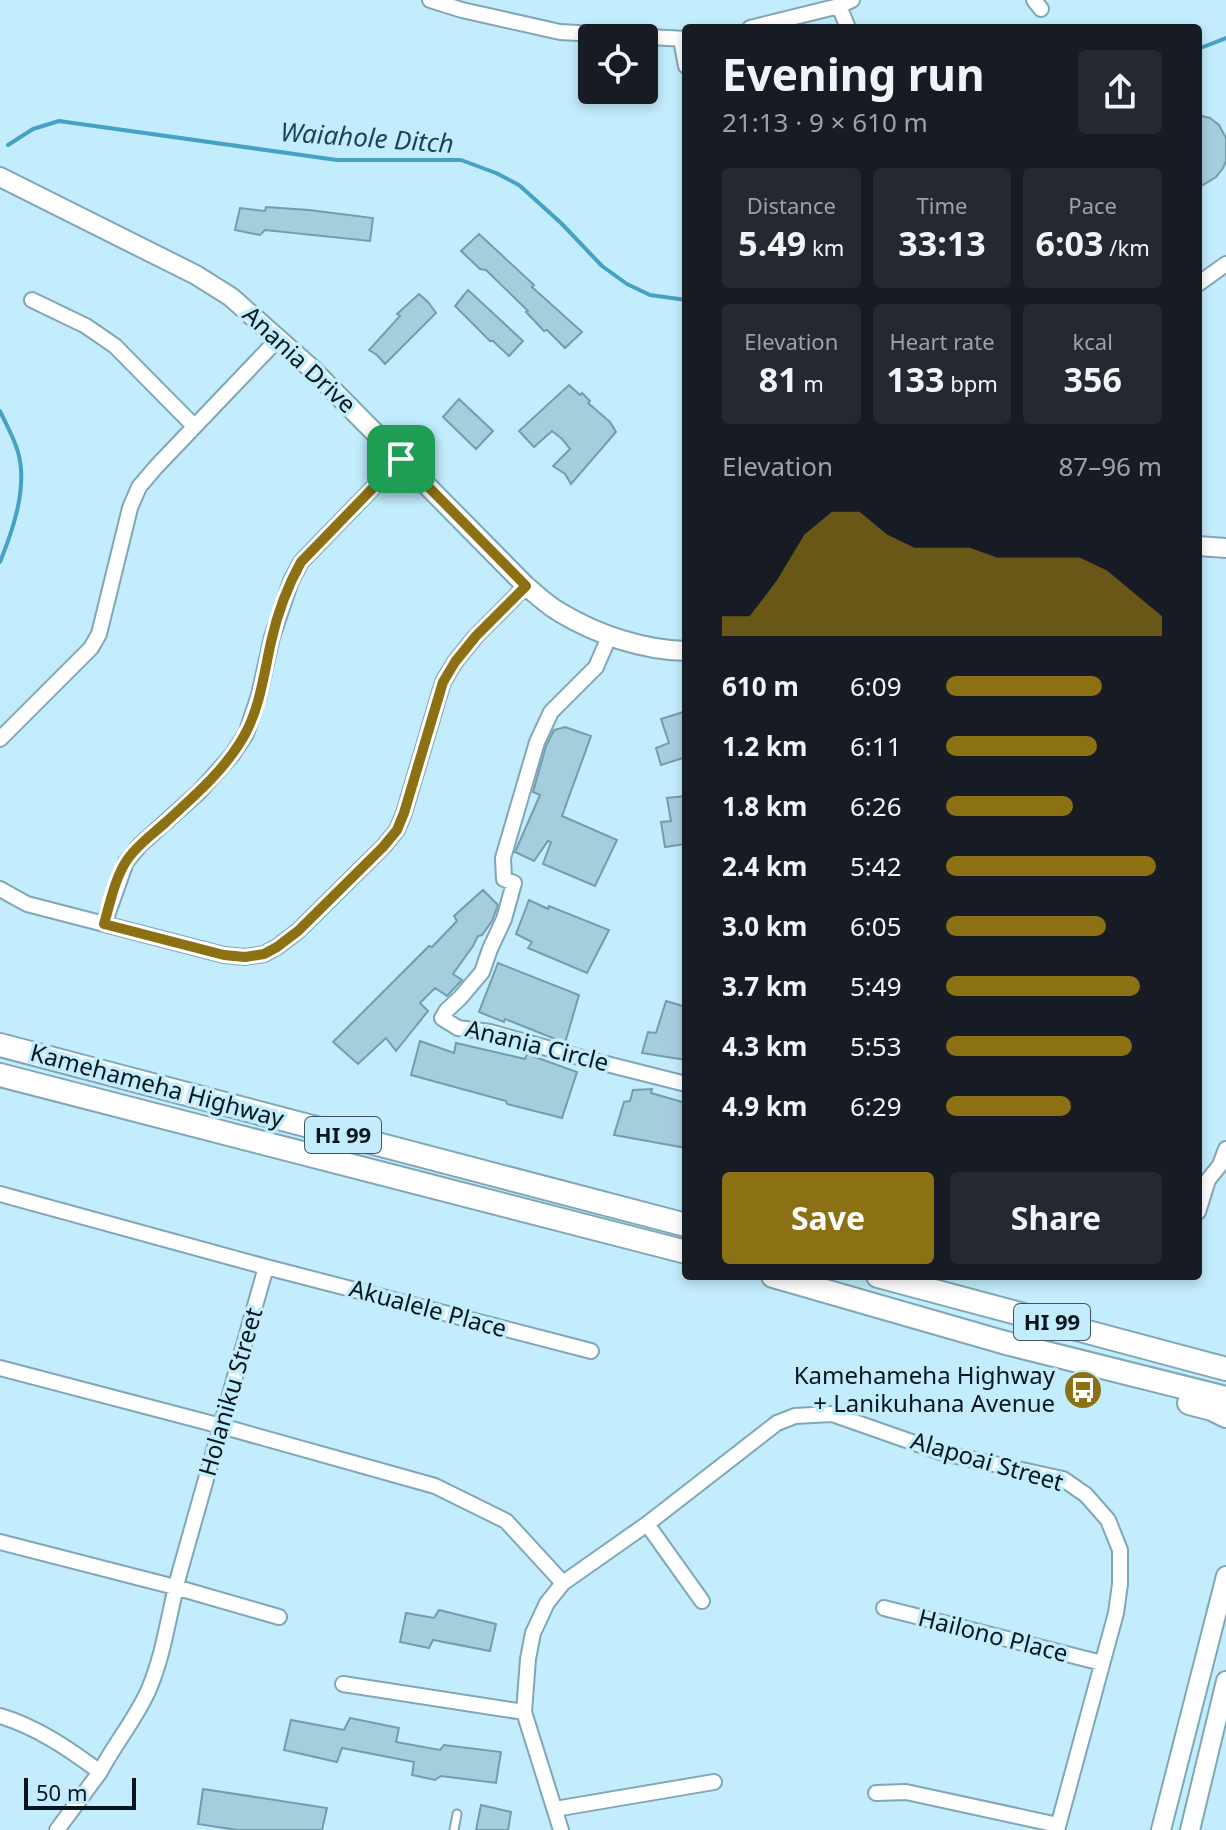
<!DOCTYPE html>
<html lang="en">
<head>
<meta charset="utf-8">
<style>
	:root { --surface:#171b24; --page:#242831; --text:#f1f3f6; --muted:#9ea1a6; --accent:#8c7114 }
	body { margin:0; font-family:"Noto Sans",sans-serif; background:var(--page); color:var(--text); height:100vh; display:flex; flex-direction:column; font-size:30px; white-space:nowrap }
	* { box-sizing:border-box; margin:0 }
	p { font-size:26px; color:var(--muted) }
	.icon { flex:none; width:44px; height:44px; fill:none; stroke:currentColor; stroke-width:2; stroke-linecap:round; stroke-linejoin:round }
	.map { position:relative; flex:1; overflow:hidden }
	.details { position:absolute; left:682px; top:24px; width:520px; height:1256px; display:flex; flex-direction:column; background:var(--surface); border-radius:8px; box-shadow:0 4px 12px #0003 }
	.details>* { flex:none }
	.tools { position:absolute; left:578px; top:24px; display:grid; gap:16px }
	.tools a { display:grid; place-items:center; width:80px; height:80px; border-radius:8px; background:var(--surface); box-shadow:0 4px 12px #0003; font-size:40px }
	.scale { position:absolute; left:24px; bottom:20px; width:112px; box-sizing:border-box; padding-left:8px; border:4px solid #08171d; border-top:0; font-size:22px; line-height:28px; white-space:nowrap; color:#08171d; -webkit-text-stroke:6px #c3edfd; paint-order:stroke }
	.pin { position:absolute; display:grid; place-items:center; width:68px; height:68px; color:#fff; margin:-34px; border-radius:16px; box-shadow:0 4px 12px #0006 }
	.round { display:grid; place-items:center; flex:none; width:84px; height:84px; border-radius:8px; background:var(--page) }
	.head { display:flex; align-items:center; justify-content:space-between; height:136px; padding:0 40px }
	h1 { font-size:44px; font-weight:700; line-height:60px }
	.stats { display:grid; grid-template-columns:repeat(3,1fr); gap:12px; height:136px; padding:8px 40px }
	.stats div { display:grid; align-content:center; border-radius:8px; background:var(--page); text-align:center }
	.stats b { font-size:34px; font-weight:700 }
	.stats small { font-size:22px; font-weight:400 }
	.stats p { font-size:22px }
	.chart { height:224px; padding:16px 40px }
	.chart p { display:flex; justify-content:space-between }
	.chart svg { width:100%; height:144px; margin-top:8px; fill:var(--accent); opacity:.7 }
	.action { display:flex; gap:16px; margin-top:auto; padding:16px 40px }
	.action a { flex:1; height:92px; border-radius:8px; background:var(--accent); color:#fff; font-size:32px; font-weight:700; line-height:92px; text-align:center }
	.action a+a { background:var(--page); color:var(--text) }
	ul { padding:0 40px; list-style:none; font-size:26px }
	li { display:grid; grid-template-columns:128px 96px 1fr; align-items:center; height:60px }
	li i { height:20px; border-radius:10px; background:var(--accent) }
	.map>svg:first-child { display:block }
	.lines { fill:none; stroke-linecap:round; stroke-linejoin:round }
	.stream { stroke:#45a2c2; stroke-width:4 }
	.building { fill:#a5cedd; stroke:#749cab; stroke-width:2 }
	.service-casing { stroke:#7fa7b6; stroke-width:11 }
	.minor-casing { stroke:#7fa7b6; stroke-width:18 }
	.tertiary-casing { stroke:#7fa7b6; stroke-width:22 }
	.primary-casing { stroke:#7fa7b6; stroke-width:26 }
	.service { stroke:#fff; stroke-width:7 }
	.minor { stroke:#fff; stroke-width:14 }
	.tertiary { stroke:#fff; stroke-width:18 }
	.primary { stroke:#fff; stroke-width:22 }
	.route-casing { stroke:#fff; stroke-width:16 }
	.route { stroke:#8c7114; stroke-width:10 }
	.labels { text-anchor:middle; stroke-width:7; stroke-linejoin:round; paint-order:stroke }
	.shield { fill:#c3edfd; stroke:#405760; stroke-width:2 }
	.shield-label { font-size:22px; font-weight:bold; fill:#08171d }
	.street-label { font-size:24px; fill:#08171d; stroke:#c3edfd }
	.poi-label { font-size:24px; fill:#08171d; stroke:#c3edfd; text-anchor:end }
	.water-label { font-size:26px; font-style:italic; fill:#1c4553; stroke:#c3edfd }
</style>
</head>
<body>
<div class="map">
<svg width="1226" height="1830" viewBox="0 0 1226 1830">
	<rect width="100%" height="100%" fill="#c3edfd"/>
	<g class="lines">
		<path class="stream" d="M1198 49 1226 38
			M8 145 33 129 59 121 337 160H461L496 173 519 185 561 223 602 266 627 284 650 295 686 300
			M0 411C6 424 14 438 18 452 28 487 13 530 0 562"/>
	</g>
	<path class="building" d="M1198 115 1210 118 1219 125 1226 138V161L1223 168 1216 177 1198 188Z
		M266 207 309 210 373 218 370 241 265 230 260 235 235 230 240 208 265 211Z
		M479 234 534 285 532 287 582 332 565 348 547 330 544 331 526 312 528 311 486 270 480 269 461 251Z
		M468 290 523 341 509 356 493 341H490L455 306Z
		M419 294 428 302 436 313 385 364 377 355 369 350 400 316 397 314Z
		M569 385 580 395 582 393 590 401 588 403 610 422 616 432 571 484 565 474 553 466 570 449 562 439 552 431 534 447 519 431Z
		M459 399 493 431 476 449 443 417Z
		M686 711V757L661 765 656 748 669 743 661 719Z
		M565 727 591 736 562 816 617 840 595 886 543 864 551 842 548 841 534 861 515 852 540 795 533 792 546 746 554 730Z
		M686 796V844L665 847 661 822 671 821 667 798Z
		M483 890 498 905 492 921 482 935 478 936 473 946 453 974 462 980 447 996 435 988 420 1003 428 1011 396 1051 386 1038 358 1064 333 1042 429 946 432 947 457 921 454 916Z
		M529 900 548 909 549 906 609 930 587 973 528 948 532 942 516 934Z
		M498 963 579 995 565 1043 505 1019 504 1022 479 1012Z
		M666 1001 686 1007V1060L642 1053 648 1032 656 1033Z
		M420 1041 454 1053 456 1043 525 1059 527 1054 577 1072 562 1118 507 1104 506 1101 411 1075Z
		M652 1089 651 1093 686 1103V1148L614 1135 624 1102 630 1101 633 1090Z
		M439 1610 496 1624 490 1651 433 1640 429 1648 400 1642 406 1613 434 1618Z
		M350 1718 399 1728 396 1742 440 1750 444 1745 501 1752 496 1783 441 1776 435 1780 412 1775 414 1762 342 1748 337 1762 284 1750 291 1720 344 1730Z
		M203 1789 327 1808 322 1830H237L198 1824Z
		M481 1805 511 1812 508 1830H476Z"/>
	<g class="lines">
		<g class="service-casing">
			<path id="service" d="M454 1830 457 1814"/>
		</g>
		<g class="minor-casing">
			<path id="minor" d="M430 0 462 10 560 32 686 39
				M1034 0 1041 9
				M839 6 848 28
				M750 28 839 6 852 0
				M681 39 686 66
				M1198 284 1226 264
				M32 300 86 326 115 346 194 426
				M609 637 596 667 551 712 537 742 503 858 504 879 514 883 504 919 490 949 482 972 460 998 447 1010 442 1018 458 1028 490 1032 579 1057 686 1084
				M0 739 91 648 99 634 130 508 139 487 156 467 279 338
				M0 889 27 904 224 955 245 957 264 954 277 947 298 931 383 847 397 830 404 813 443 682 455 662 476 636 526 586
				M104 924 126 862 140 845 199 792 232 755 246 734 259 695 272 637 291 581 301 562 401 459
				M0 1194 266 1267 591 1351
				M1198 1212 1208 1180 1220 1165 1226 1149
				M0 1368 221 1426 435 1486 506 1521 563 1583
				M647 1524 702 1601
				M0 1542 175 1587 279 1617
				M884 1608 1102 1663
				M343 1684 524 1712
				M0 1716C37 1727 69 1749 100 1772L57 1830
				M100 1772C115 1743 136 1719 149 1689 165 1651 169 1611 180 1571 209 1470 237 1368 266 1267
				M876 1793 906 1792 1058 1825
				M555 1809 714 1782
				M561 1830 524 1712 528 1659 533 1633 547 1603 563 1583 647 1524 777 1423 795 1416 832 1414 943 1453 1063 1479 1086 1495 1108 1520 1120 1550V1584L1116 1613 1057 1830"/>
		</g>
		<g class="tertiary-casing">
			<path id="tertiary" d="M0 177 196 275 231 297 312 369 526 586C537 595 548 606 561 613 598 635 643 650 686 651
				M1198 546 1226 548
				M1161 1830 1226 1576
				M1190 1830 1226 1681"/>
		</g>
		<g class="primary-casing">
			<path id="primary" d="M0 1045 686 1225
				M0 1075 686 1252
				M773 1276 1006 1343 1226 1398
				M878 1276 1226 1369
				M1189 1403 1212 1409 1226 1416"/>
		</g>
		<use href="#service" class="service"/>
		<use href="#minor" class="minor"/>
		<use href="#tertiary" class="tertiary"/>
		<use href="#primary" class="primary"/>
	</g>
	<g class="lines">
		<g class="route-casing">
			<path id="route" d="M401 459 526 586 476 636 455 662 443 682 404 813 397 830 383 847 298 931 277 947 264 954 245 957 224 955 104 924C110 903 115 878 127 860 137 845 153 834 166 822 194 796 225 770 244 736 260 708 264 673 271 642 277 615 287 587 301 562Z"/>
		</g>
		<use href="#route" class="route"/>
	</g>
	<defs>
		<g id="bus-disc" transform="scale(2)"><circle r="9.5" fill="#8c7114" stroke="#c3edfd"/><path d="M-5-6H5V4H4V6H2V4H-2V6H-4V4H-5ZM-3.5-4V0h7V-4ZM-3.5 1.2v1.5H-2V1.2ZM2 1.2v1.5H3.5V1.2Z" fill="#fff"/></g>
	</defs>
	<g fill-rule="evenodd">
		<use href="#bus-disc" x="1083" y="1390"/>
	</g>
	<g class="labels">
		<g class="shield">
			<rect x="305" y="1117" width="76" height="36" rx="6"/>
			<rect x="1014" y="1304" width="76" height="36" rx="6"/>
		</g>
		<g class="shield-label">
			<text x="343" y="1143">HI 99</text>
			<text x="1052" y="1330">HI 99</text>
		</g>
		<g class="street-label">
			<text transform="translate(299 360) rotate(43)" y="8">Anania Drive</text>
			<text transform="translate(537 1046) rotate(14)" y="8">Anania Circle</text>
			<text transform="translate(157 1086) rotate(15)" y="8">Kamehameha Highway</text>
			<text transform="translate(428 1309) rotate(15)" y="8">Akualele Place</text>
			<text transform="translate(231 1392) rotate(-74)" y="8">Holaniku Street</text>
			<text transform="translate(987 1462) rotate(16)" y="8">Alapoai Street</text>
			<text transform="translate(993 1636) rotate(14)" y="8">Hailono Place</text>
		</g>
		<g class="poi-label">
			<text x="1055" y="1384">Kamehameha Highway<tspan x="1055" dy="28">+ Lanikuhana Avenue</tspan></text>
		</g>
		<g class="water-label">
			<text transform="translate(367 138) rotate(4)" y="9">Waiahole Ditch</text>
		</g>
	</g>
</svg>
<div class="tools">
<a><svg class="icon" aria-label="locate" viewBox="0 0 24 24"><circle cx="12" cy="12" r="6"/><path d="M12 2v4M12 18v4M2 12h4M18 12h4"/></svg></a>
</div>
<div class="scale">50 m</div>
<div class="pin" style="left:401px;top:459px;background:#1e9e55"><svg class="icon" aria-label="arrive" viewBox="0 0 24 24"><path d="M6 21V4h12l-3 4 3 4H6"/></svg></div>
<section class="details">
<div class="head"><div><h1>Evening run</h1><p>21:13 · 9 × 610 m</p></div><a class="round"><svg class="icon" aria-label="share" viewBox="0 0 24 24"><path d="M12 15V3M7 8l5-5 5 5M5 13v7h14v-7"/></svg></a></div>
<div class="stats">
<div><p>Distance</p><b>5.49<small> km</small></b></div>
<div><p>Time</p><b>33:13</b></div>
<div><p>Pace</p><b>6:03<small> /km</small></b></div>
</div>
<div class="stats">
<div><p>Elevation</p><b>81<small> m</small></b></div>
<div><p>Heart rate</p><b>133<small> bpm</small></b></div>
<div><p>kcal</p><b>356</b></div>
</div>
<div class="chart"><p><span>Elevation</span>87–96 m</p>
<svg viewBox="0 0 160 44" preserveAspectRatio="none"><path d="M0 44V38L10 38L20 27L30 13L40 6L50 6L60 13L70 17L80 17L90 17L100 20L110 20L120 20L130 20L140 24L150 31L160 38V44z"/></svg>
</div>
<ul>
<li><b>610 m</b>6:09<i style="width:72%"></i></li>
<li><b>1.2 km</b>6:11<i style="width:70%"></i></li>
<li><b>1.8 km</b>6:26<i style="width:59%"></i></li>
<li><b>2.4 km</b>5:42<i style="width:97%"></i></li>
<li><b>3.0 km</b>6:05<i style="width:74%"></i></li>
<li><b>3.7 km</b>5:49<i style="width:90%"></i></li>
<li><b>4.3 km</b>5:53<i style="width:86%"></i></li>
<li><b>4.9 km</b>6:29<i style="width:58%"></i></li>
</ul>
<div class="action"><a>Save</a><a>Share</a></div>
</section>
</div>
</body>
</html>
